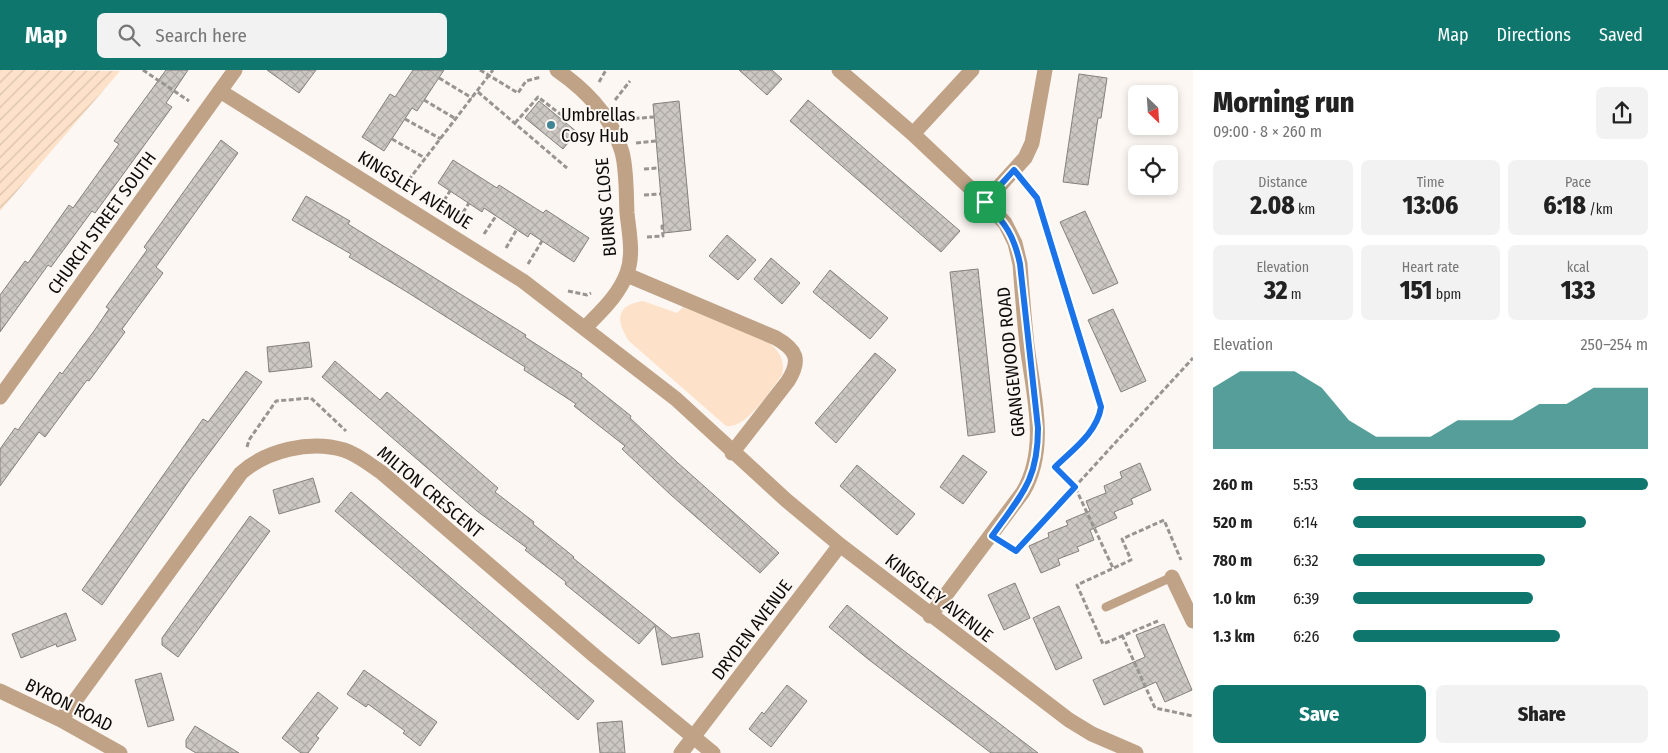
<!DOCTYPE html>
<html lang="en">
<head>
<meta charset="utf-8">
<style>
	:root { --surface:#fff; --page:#f2f2f2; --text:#222; --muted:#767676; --accent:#0f766e }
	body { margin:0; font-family:"Fira Sans Condensed",sans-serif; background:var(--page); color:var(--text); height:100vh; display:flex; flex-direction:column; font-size:19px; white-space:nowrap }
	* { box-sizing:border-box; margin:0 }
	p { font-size:16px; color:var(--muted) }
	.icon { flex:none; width:28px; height:28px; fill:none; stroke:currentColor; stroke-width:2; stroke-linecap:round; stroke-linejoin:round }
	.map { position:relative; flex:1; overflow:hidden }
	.side { display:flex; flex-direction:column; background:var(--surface); width:475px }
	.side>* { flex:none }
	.needle { width:32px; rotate:155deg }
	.controls { position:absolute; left:1128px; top:15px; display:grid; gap:10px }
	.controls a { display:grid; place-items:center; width:50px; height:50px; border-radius:8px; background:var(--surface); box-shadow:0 2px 8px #0003; font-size:25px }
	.pin { position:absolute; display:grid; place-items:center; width:42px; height:42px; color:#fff; margin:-21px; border-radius:10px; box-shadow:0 2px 8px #0006 }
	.round { display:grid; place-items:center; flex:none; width:52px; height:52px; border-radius:8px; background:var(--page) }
	.overview { display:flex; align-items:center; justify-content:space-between; height:85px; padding:0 20px }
	h1 { font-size:28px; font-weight:800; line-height:38px }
	.figures { display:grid; grid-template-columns:repeat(3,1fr); gap:8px; height:85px; padding:5px 20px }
	.figures div { display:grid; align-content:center; border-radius:8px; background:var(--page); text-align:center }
	.figures b { font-size:25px; font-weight:800 }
	.figures small { font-size:14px; font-weight:400 }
	.figures p { font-size:14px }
	.chart { height:140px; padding:10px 20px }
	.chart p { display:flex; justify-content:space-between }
	.chart svg { width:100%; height:90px; margin-top:5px; fill:var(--accent); opacity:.7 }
	.button { display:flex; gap:10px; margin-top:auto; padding:10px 20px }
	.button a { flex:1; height:58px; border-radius:8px; background:var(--accent); color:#fff; font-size:20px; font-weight:800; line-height:58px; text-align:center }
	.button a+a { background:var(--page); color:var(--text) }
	ul { padding:0 20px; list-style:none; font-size:16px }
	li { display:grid; grid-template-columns:80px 60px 1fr; align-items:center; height:38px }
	li i { height:12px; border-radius:6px; background:var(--accent) }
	header { display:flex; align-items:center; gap:30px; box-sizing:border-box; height:70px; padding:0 25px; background:var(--accent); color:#fff }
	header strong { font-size:24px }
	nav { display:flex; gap:28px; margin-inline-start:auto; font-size:18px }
	.search { width:350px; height:45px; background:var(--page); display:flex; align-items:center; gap:12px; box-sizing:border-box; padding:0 18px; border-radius:8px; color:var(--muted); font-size:19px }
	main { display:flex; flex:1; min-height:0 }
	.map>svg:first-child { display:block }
	.grass { fill:#fde2c9 }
	.garden { fill:url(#garden-furrows) }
	.building { fill:url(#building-cross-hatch); stroke:#84807c }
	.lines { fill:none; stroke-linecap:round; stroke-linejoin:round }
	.path { stroke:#989491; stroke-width:3; stroke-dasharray:5 2.5; stroke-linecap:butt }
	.service { stroke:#c0a287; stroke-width:9 }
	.minor { stroke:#c0a287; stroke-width:15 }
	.tertiary { stroke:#c0a287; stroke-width:15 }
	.route-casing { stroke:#fff; stroke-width:10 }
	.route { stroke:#1a73e8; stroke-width:6 }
	.poi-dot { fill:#418594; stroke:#fcf7f3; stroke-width:2 }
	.labels { text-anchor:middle; stroke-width:4; stroke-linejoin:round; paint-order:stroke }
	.poi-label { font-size:18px; fill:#0d0b0a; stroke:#fcf7f3; text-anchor:start }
	.street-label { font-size:18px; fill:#0d0b0a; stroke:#fcf7f3 }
</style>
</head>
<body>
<header>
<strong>Map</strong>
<div class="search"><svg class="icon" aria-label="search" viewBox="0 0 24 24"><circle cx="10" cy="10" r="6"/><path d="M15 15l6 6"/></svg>Search here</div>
<nav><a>Map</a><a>Directions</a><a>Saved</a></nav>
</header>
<main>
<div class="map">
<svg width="1193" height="683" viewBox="0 0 1193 683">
	<defs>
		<pattern id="garden-furrows" width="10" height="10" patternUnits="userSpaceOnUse" patternTransform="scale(1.25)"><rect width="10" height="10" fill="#fde2c9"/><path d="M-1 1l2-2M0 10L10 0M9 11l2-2" fill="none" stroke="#d8c1ab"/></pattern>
		<pattern id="building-cross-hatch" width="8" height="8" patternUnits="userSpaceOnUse" patternTransform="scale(1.25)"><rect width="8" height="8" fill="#ccc7c2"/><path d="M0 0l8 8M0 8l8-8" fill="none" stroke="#aeaaa5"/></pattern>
	</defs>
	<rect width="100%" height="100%" fill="#fcf7f3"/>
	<path class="grass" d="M643 231 677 243 683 237 765 270C778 279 786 289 782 305 770 320 747 359 726 356L629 271C615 250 616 235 643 231Z"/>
	<path class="garden" d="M0 0 120 1 0 141Z"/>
	<path class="building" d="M166 0H188L166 33 172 37 95 143 92 141 51 197 48 195 0 262V225L25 191 28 193 69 135 73 138 119 74 114 71Z
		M267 0H316L299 23Z
		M413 0H444L417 41 412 38 384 81 362 67 390 24 395 27Z
		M739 0H772L782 9 767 25Z
		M1079 4 1107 8 1101 48H1098L1088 115 1063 112Z
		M808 30 960 161 941 182 790 51Z
		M539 31 577 62 563 79 525 48Z
		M679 31 691 160 664 163 653 34Z
		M221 70 238 83 156 197 163 203 122 259 125 262 89 311 87 310 45 367 39 362 0 416V379L15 358 18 360 60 302 62 304 94 261 109 239 106 237 147 180 144 177Z
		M453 90 497 118 499 115 543 143 546 140 589 168 574 192 530 163 528 167 484 138 482 142 438 113Z
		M306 126 350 151 348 154 526 265 525 267 582 304 581 306 631 346 630 348 678 393 779 483 760 503 671 425 622 379 625 376 574 336 576 334 524 300 525 297 407 222 349 187 351 184 292 150Z
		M1085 141 1118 213 1093 224 1060 152Z
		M727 165 756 190 738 210 709 186Z
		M771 188 800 213 782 234 754 209Z
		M978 199 995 362 968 366 950 202Z
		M830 200 888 248 870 269 813 222Z
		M1113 239 1146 311 1121 322 1088 250Z
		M309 272 312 297 269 302 267 277Z
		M875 283 896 300 836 373 815 353Z
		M335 291 380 330 387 322 498 418 495 422 534 452 533 454 574 487 573 488 672 568 699 563 703 587 662 595 655 556 639 574 565 514 566 512 525 480 527 478 477 441 322 307Z
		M246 301 262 312 190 409 102 535 82 520 203 349 208 352Z
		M963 385 987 402 963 434 940 417Z
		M1140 393 1151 420 1131 429 1133 434 1114 442 1117 448 1090 460 1094 470 1077 477 1079 481 1058 489 1060 495 1041 503 1029 476 1049 467 1048 463 1068 455 1066 451 1090 441 1086 431 1106 423 1104 416 1122 408 1120 402Z
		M857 395 915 444 897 465 840 416Z
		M313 408 320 432 279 444 273 420Z
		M351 422 594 631 578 650 335 441Z
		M250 446 270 461 178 587 162 575V568Z
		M1015 513 1030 548 1004 560 988 525Z
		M847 535 899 577 1038 683H991L868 589 829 557Z
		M1059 536 1082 588 1056 600 1033 548Z
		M66 543 76 570 57 577 56 574 21 588 12 564Z
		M1164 554 1192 620 1165 632 1156 612 1104 635 1093 610 1145 587 1136 565Z
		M364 600 437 652 420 676 403 663 405 661 368 634 366 637 347 624Z
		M161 603 174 650 148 657 135 610Z
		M787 615 807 631 771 677 749 659 762 642 764 644Z
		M318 622 338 638 316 666 319 668 308 683H301L282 668Z
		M622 651 625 683H600L597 653Z
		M195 656 239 683H196L186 677V670Z"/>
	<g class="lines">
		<path class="path" d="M143 0 189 31
			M480 0 518 23 526 11 541 7
			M439 8 472 28
			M599 12 606 0
			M478 22 567 98
			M424 30 456 49
			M615 30 630 11
			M405 49 441 69
			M627 49 654 47
			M515 53 538 27 568 50 577 41
			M392 69 425 88
			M636 73 656 71
			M644 99 658 98
			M1026 115 1037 128 1101 337C1097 363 1072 380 1055 397
			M404 116 493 0
			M644 125 660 124
			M440 137 450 121
			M459 149 469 133
			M484 164 496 146
			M647 167 663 166 662 156H664
			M506 178 517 159
			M528 194 542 171
			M568 221 587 225 591 223
			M247 377 249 370 276 331 311 328 346 361
			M1054 397 1075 417 1113 498
			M1006 475 1016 481 1193 288
			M1158 551 1103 574 1077 515 1131 490 1122 469 1164 450 1181 490
			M1122 565 1155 638 1193 646"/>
		<path class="service" d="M1106 537 1172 507"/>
		<path class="minor" d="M557 0C586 20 612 47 622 82 627 101 626 124 627 143 629 163 634 184 627 203 619 225 601 241 586 257
			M839 0 913 64 985 132 1005 153 1015 173 1020 194C1022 221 1024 248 1027 275 1033 323 1049 378 1023 422L930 546
			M220 21 523 211 676 329 786 430 840 475 1069 650 1092 664 1136 683
			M913 64 972 0
			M985 132 1025 88 1032 73 1045 0
			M627 205 776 268C797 280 801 290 788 311L732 383
			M1172 507 1193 551
			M0 621 61 650 120 683
			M61 650 241 403C267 380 310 370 344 380 357 384 369 394 381 402L596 587 713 683
			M681 683 840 475"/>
		<path class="tertiary" d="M0 327 235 0"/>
	</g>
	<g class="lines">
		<g class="route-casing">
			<path id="route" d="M1014 100 1037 128 1101 337C1097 363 1072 380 1055 397L1075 417 1016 481 992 466C1021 425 1038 411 1038 358L1020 194C1014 165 1005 153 985 132Z"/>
		</g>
		<use href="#route" class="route"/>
	</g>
	<circle class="poi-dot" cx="551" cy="55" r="5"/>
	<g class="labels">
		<g class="poi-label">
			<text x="561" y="51">Umbrellas<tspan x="561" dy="21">Cosy Hub</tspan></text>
		</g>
		<g class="street-label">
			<text transform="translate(415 120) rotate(32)" y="6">KINGSLEY AVENUE</text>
			<text transform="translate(606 137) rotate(-95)" y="6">BURNS CLOSE</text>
			<text transform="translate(102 153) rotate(-54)" y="6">CHURCH STREET SOUTH</text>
			<text transform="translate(1011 292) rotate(-96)" y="6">GRANGEWOOD ROAD</text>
			<text transform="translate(430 422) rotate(40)" y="6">MILTON CRESCENT</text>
			<text transform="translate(939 528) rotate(38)" y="6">KINGSLEY AVENUE</text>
			<text transform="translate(752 560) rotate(-53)" y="6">DRYDEN AVENUE</text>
			<text transform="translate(69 635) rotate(27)" y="6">BYRON ROAD</text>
		</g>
	</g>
</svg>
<div class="controls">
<a><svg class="needle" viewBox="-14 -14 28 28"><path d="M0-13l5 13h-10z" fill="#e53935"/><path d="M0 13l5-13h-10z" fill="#767676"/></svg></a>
<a><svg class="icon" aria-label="locate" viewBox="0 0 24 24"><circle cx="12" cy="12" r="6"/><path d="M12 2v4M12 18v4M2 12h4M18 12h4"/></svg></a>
</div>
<div class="pin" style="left:985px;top:132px;background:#1e9e55"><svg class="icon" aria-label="arrive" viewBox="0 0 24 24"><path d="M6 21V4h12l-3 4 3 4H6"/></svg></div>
</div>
<section class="side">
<div class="overview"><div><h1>Morning run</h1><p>09:00 · 8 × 260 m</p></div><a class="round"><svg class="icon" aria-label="share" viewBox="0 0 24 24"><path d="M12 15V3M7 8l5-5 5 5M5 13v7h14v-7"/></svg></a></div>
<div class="figures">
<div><p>Distance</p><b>2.08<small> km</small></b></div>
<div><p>Time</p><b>13:06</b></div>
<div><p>Pace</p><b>6:18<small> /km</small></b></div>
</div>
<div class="figures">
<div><p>Elevation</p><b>32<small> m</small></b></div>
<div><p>Heart rate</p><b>151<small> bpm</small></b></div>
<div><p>kcal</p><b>133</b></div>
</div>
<div class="chart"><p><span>Elevation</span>250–254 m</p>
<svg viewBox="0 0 160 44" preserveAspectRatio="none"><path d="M0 44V14L10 6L20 6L30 6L40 14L50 30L60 38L70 38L80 38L90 30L100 30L110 30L120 22L130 22L140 14L150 14L160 14V44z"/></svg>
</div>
<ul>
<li><b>260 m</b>5:53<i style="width:100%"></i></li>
<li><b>520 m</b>6:14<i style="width:79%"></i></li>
<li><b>780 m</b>6:32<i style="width:65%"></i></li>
<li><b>1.0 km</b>6:39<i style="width:61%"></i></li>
<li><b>1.3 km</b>6:26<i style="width:70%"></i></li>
</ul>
<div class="button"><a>Save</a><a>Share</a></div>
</section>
</main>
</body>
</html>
